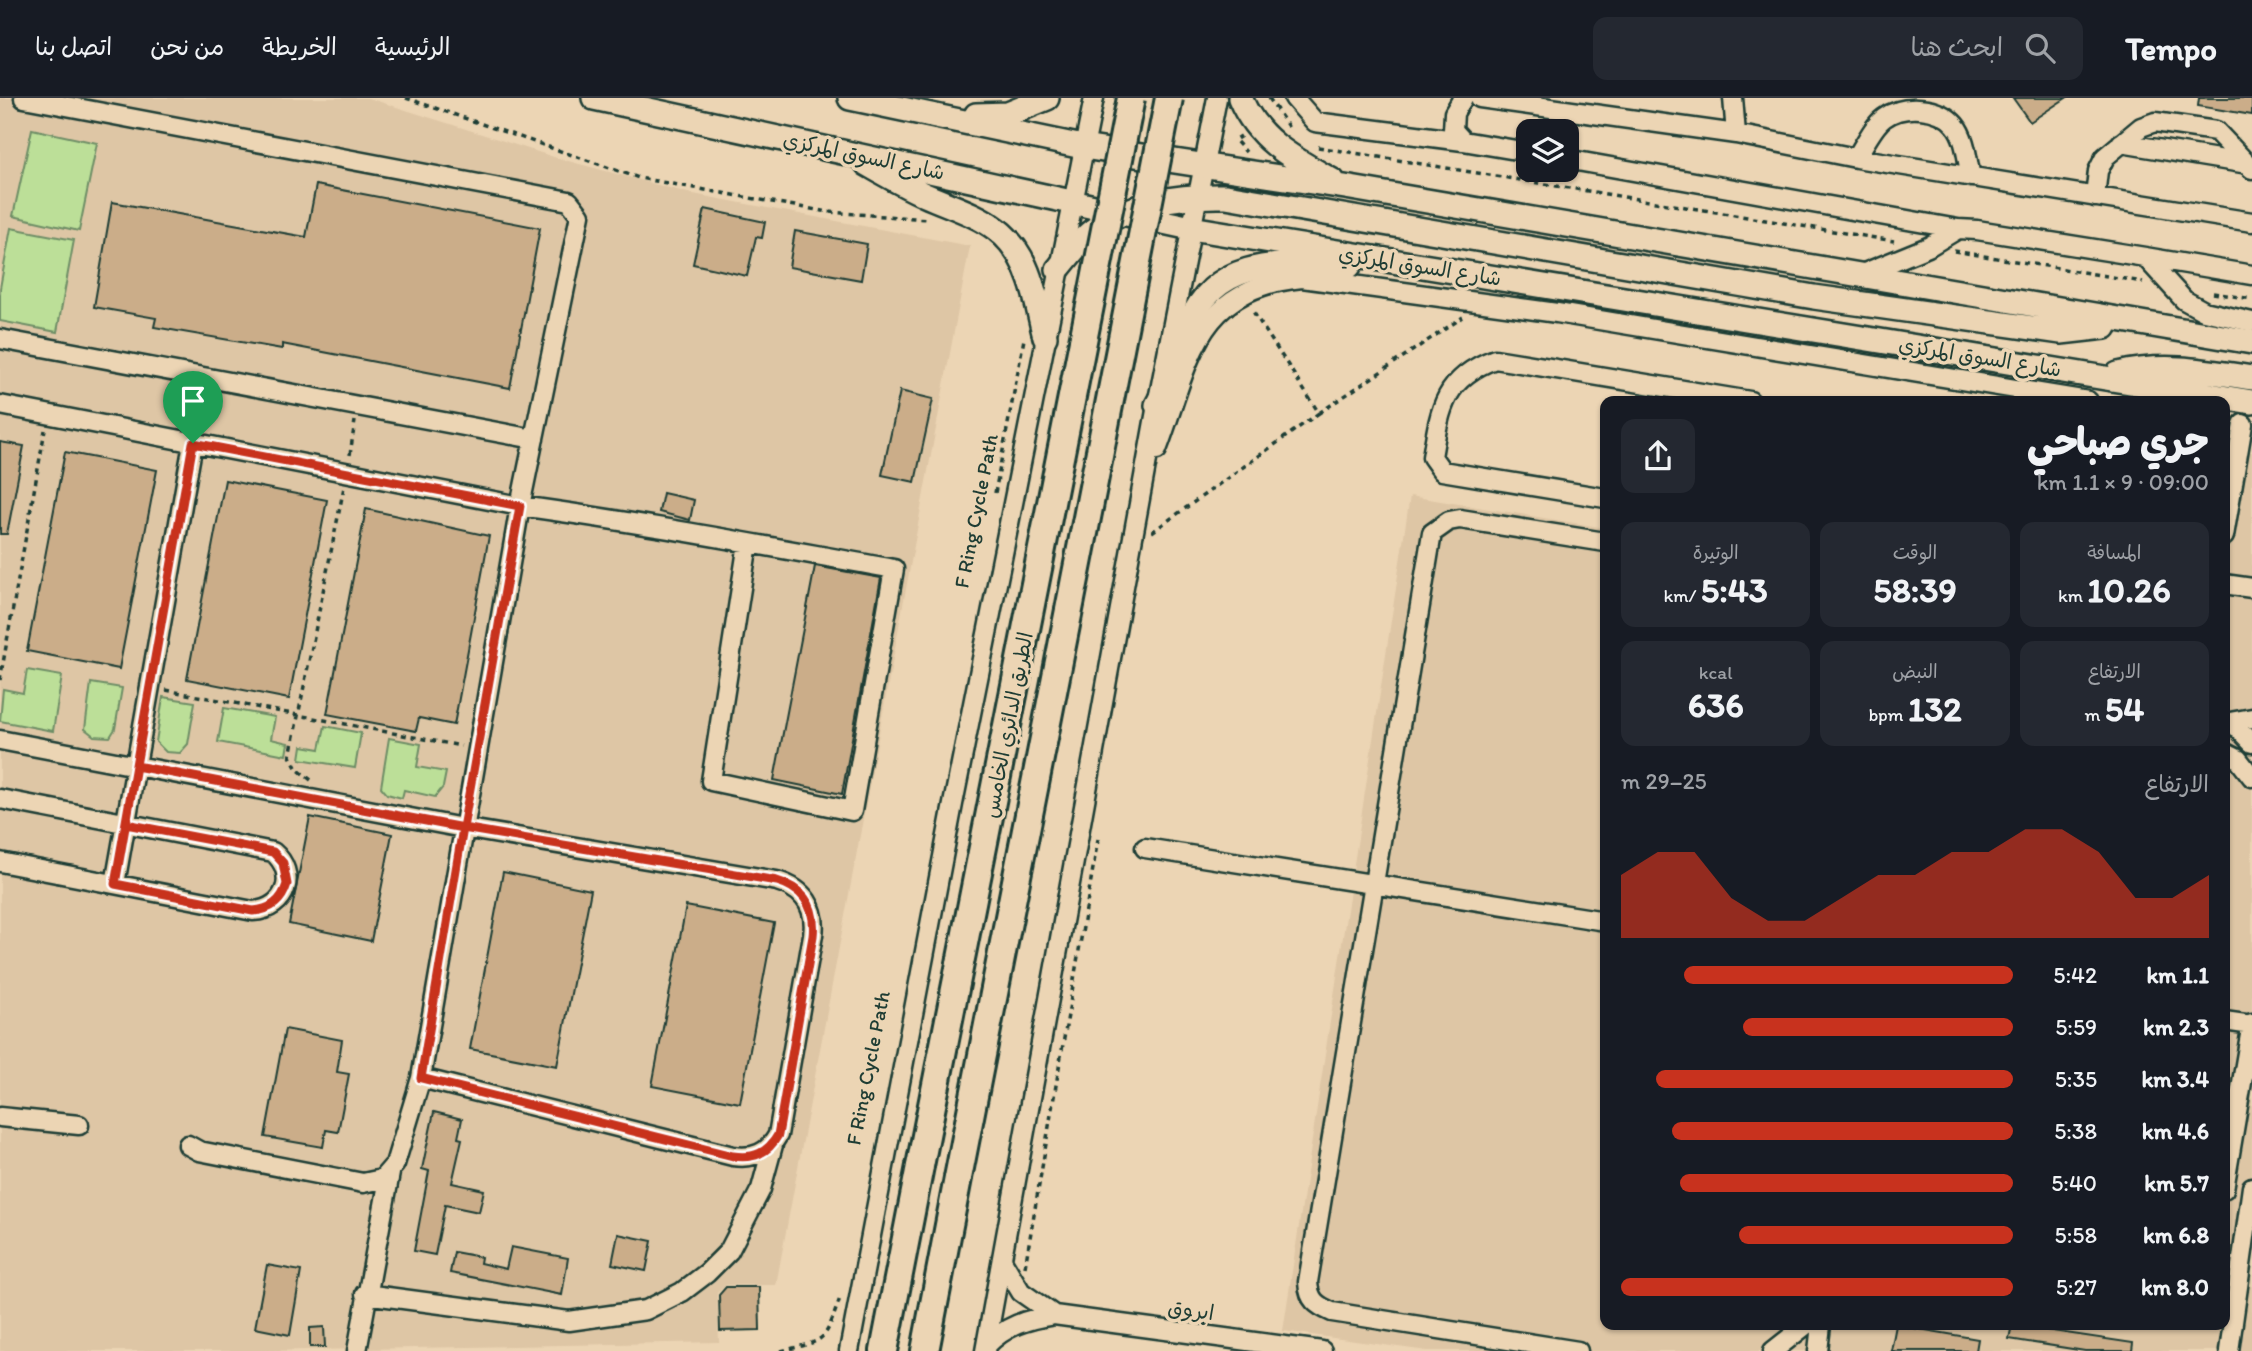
<!DOCTYPE html>
<html lang="ar">
<head>
<meta charset="utf-8">
<style>
	:root { --surface:#171b24; --page:#242831; --text:#f1f3f6; --muted:#9ea1a6; --line:#363941; --accent:#c8321e }
	body { margin:0; font-family:Itim,"Playpen Sans Arabic",sans-serif; background:var(--page); color:var(--text); direction:rtl; height:100vh; display:flex; flex-direction:column; font-size:26px; white-space:nowrap }
	* { box-sizing:border-box; margin:0 }
	p { font-size:23px; color:var(--muted) }
	.icon { flex:none; width:38px; height:38px; fill:none; stroke:currentColor; stroke-width:2; stroke-linecap:round; stroke-linejoin:round }
	.map { position:relative; flex:1; overflow:hidden; direction:ltr }
	.panel { position:absolute; left:1600px; top:298px; width:630px; height:934px; display:flex; flex-direction:column; background:var(--surface); border-radius:14px; box-shadow:0 2px 5px #0004; direction:rtl }
	.panel>* { flex:none }
	.tools { position:absolute; left:1516px; top:21px; display:grid; gap:14px }
	.tools a { display:grid; place-items:center; width:63px; height:63px; border-radius:14px; background:var(--surface); box-shadow:0 2px 5px #0004; font-size:35px }
	.pin { position:absolute; display:grid; place-items:center; width:60px; height:60px; color:#fff; margin:-72px -30px; border-radius:50% 50% 50% 0; rotate:-45deg; box-shadow:0 0 7px #0007 }
	.pin .icon { rotate:45deg }
	.round { display:grid; place-items:center; flex:none; width:74px; height:74px; border-radius:14px; background:var(--page) }
	.overview { display:flex; align-items:center; justify-content:space-between; height:119px; padding:0 21px }
	h1 { font-size:38px; font-weight:800; line-height:52px }
	.metrics { display:grid; grid-template-columns:repeat(3,1fr); gap:10px; height:119px; padding:7px 21px }
	.metrics div { display:grid; align-content:center; border-radius:14px; background:var(--page); text-align:center }
	.metrics b { font-size:35px; font-weight:800 }
	.metrics small { font-size:19px; font-weight:400 }
	.metrics p { font-size:19px }
	.chart { height:196px; padding:14px 21px }
	.chart p { display:flex; justify-content:space-between }
	.chart svg { width:100%; height:126px; margin-top:7px; fill:var(--accent); opacity:.7 }
	ul { padding:0 21px; list-style:none; font-size:23px }
	li { display:grid; grid-template-columns:112px 84px 1fr; align-items:center; height:52px }
	li i { height:18px; border-radius:9px; background:var(--accent) }
	header { display:flex; align-items:center; gap:42px; box-sizing:border-box; height:98px; padding:0 35px; background:var(--surface); border-bottom:2px solid var(--line) }
	header strong { font-size:33px }
	nav { display:flex; gap:38px; margin-inline-start:auto; font-size:24px }
	.search { width:490px; height:63px; background:var(--page); display:flex; align-items:center; gap:18px; box-sizing:border-box; padding:0 24px; border-radius:14px; color:var(--muted); font-size:26px }
	.map>svg:first-child { display:block }
	.built { fill:#dec6a5 }
	.green { fill:#bcdf98; stroke:#6e8e66; stroke-width:2 }
	.building { fill:#cbad89; stroke:#1f3d34; stroke-width:2 }
	.lines { fill:none; stroke-linecap:round; stroke-linejoin:round }
	.minor-casing { stroke:#1f3d34; stroke-width:23 }
	.major-casing { stroke:#1f3d34; stroke-width:28 }
	.highway-casing { stroke:#1f3d34; stroke-width:32 }
	.path { stroke:#1f3d34; stroke-width:3.5; stroke-dasharray:5 5; stroke-linecap:butt }
	.minor { stroke:#ecd5b4; stroke-width:18 }
	.major { stroke:#ecd5b4; stroke-width:23 }
	.highway { stroke:#ecd5b4; stroke-width:26 }
	.highway-bridge-casing { stroke:#1f3d34; stroke-width:32; stroke-linecap:butt }
	.highway-bridge { stroke:#ecd5b4; stroke-width:26 }
	.route-casing { stroke:#fff; stroke-width:14 }
	.route { stroke:#c8321e; stroke-width:9 }
	.labels { text-anchor:middle; stroke-width:7; stroke-linejoin:round; paint-order:stroke }
	.street-label { font-size:21px; fill:#1f3d34; stroke:#ecd5b4 }
</style>
</head>
<body>
<header>
<strong>Tempo</strong>
<div class="search"><svg class="icon" aria-label="search" viewBox="0 0 24 24"><circle cx="10" cy="10" r="6"/><path d="M15 15l6 6"/></svg>ابحث هنا</div>
<nav><a>الرئيسية</a><a>الخريطة</a><a>من نحن</a><a>اتصل بنا</a></nav>
</header>
<div class="map">
<svg width="2252" height="1253" viewBox="0 0 2252 1253">
	<rect width="100%" height="100%" fill="#ecd5b4"/>
	<filter id="ink" filterUnits="userSpaceOnUse"><feTurbulence type="fractalNoise" baseFrequency=".0143" numOctaves="2"/><feDisplacementMap in="SourceGraphic" scale="14" xChannelSelector="R" yChannelSelector="G"/><feConvolveMatrix kernelMatrix="1 2 1 2 8 2 1 2 1" color-interpolation-filters="sRGB"/></filter>
	<g filter="url(#ink)">
		<path class="built" d="M0 0H368L557 60 688 95 970 148 776 1187H726L717 1195 719 1244 261 1253H0Z
			M2224 350 2252 354V1253H1427L1283 1233 1410 398 1605 430V1227H2224Z"/>
		<path class="green" d="M32 31 97 45 79 133 13 118Z
			M11 130 74 142 57 234 0 223V190Z
			M27 572 62 578 53 633 0 623 3 591 23 595Z
			M91 585 122 590 115 631 110 639 94 638 85 631Z
			M163 599 195 604 188 646 180 655 166 654 156 644Z
			M224 610 275 619 271 641 288 645 286 657 218 644Z
			M325 628 361 635 355 670 300 661 302 648 320 651Z
			M389 640 421 646 417 669 446 674 443 689 435 699 404 692 402 700 387 696 381 689Z"/>
		<path class="building" d="M2013 0H2066L2030 24Z
			M2199 0H2252V17L2198 8Z
			M316 87 540 130 510 290 282 246V251L154 229 156 220 94 209 112 104 306 139Z
			M705 111 765 124 762 140 756 139 747 178 693 166Z
			M795 133 867 146 861 182 789 169Z
			M900 293 933 301 915 384 882 377Z
			M0 344 24 348 7 436H0Z
			M65 354 157 372 119 571 27 553Z
			M225 382 327 402 289 601 187 581Z
			M663 395 694 402 690 422 659 414Z
			M366 411 489 438 454 627 419 620 416 633 327 616Z
			M815 468 881 480 842 696 774 682Z
			M310 719 392 736 371 843 289 826Z
			M503 774 591 792 557 968 470 951Z
			M686 808 774 825 740 1005 652 988Z
			M285 931 342 942 337 974 349 976 338 1034 326 1032 323 1049 265 1039Z
			M434 1014 462 1021 458 1040 462 1041 452 1085 484 1092 479 1114 445 1107 435 1157 414 1153 429 1073 422 1071Z
			M618 1136 652 1143 646 1173 612 1166Z
			M511 1149 568 1160 562 1197 450 1175 454 1154 481 1159 480 1165 506 1171Z
			M267 1167 301 1173 290 1237 255 1230Z
			M726 1189H759L760 1232 720 1233 719 1197Z
			M1896 1227 1978 1241 1976 1253H1891Z
			M2012 1227 2133 1245 2132 1253H2085L2009 1241Z
			M324 1229 325 1249H310V1230Z"/>
		<g class="lines">
			<g class="minor-casing">
				<path id="minor" d="M24 0 569 103 580 117 520 408 421 980 395 1066 382 1081 363 1085 199 1053 188 1047
					M1294 0 1315 24 1463 43
					M1463 0 1454 15 1453 32 1463 43 1528 54
					M1480 0 1736 36 1856 60 2252 124
					M1733 0 1736 36
					M2121 45 2248 66
					M1856 60C1864 48 1873 28 1884 20 1903 6 1939 8 1955 27 1966 40 1967 62 1971 79
					M1566 61 1958 131
					M2095 99 2098 73 2105 59 2141 29 2155 24 2216 33 2252 71
					M2145 159 2252 177
					M1857 178 1928 149 1958 131 1977 132 2145 159 2184 202 2204 213 2252 224
					M0 241 534 341
					M0 307 520 408C645 425 770 449 894 471L852 713 711 683 748 445
					M1157 352C1190 265 1193 191 1302 180L1557 215 2088 303
					M1605 400 1442 373 1432 359C1440 310 1444 280 1495 261L1750 303
					M2224 438 2243 326
					M2224 486 2252 490
					M2224 625 2252 620
					M2233 625 2252 645
					M0 642 463 730 777 783C804 791 817 810 813 837L778 1037C768 1055 754 1061 733 1058L421 980
					M2224 654 2238 661 2252 679
					M0 701 273 754C298 775 287 811 253 813L0 764
					M1145 750 1605 823
					M115 786 193 345
					M2224 923 2252 927
					M0 1019 79 1027
					M2224 1091 2252 925
					M1003 1164 1021 1194 1054 1217
					M365 1196 569 1223 646 1212 682 1194 707 1175 729 1153 761 1091 773 1047
					M986 1248C1005 1228 1027 1221 1054 1217L1322 1253
					M357 1253 390 1075
					M849 1253 953 706 1094 0
					M985 1253 1157 307 1217 0
					M1578 1253 1332 1214C1316 1207 1309 1202 1308 1184L1432 435 1449 423 1460 421 1605 444
					M1773 1253 1806 1227
					M1818 1253 1821 1227
					M2229 1253 2252 1089"/>
			</g>
			<g class="major-casing">
				<path id="major" d="M594 0 1191 130 2252 304
					M850 0 1083 49 1345 89 2252 244
					M1240 0C1258 43 1294 61 1333 83
					M976 17 1008 16 1047 0
					M867 66C886 77 905 88 925 97 973 118 1011 124 1030 181 1037 200 1040 220 1045 239
					M1058 171C1068 159 1079 144 1091 134 1130 104 1178 97 1226 98L1814 199 2061 234 2105 229
					M2118 276C2164 265 2206 273 2252 280
					M1157 307C1172 281 1177 254 1189 226 1219 155 1287 167 1349 168"/>
			</g>
			<g class="highway-casing">
				<path id="highway" d="M884 1253 920 1068
					M925 1253 958 1080"/>
			</g>
			<path class="path" d="M406 0 639 80 828 114 927 121
				M1269 0 1289 30
				M1241 38 1235 42 1246 54
				M1318 49 1894 143
				M1954 153 2143 184
				M2213 195 2252 201
				M1319 315 1463 219
				M350 357 355 323
				M995 395 1024 241
				M1152 434 1319 315 1252 212
				M0 582 45 332
				M166 592 461 648
				M311 682 297 671 290 658 344 389
				M1025 1169 1098 741
				M781 1253C827 1242 824 1245 840 1200"/>
			<use href="#minor" class="minor"/>
			<use href="#major" class="major"/>
			<use href="#highway" class="highway"/>
			<g class="highway-bridge-casing">
				<path id="highway-bridge" d="M920 1068 1131 0
					M958 1080 1169 0"/>
			</g>
			<use href="#highway-bridge" class="highway-bridge"/>
		</g>
	</g>
	<g class="lines" filter="url(#ink)">
		<g class="route-casing">
			<path id="route" d="M193 345 115 786 253 813C271 812 282 803 287 786L283 765 273 754 126 726 136 668 463 730 421 980 733 1058C754 1061 768 1055 778 1037L813 838C816 810 805 791 777 783L463 730 520 408 193 345"/>
		</g>
		<use href="#route" class="route"/>
	</g>
	<g class="labels">
		<g class="street-label">
			<text transform="translate(864 58) rotate(12)" y="7">شارع السوق المركزي</text>
			<text transform="translate(1420 168) rotate(9)" y="7">شارع السوق المركزي</text>
			<text transform="translate(1980 259) rotate(9)" y="7">شارع السوق المركزي</text>
			<text transform="translate(976 413) rotate(-79)" y="7">F Ring Cycle Path</text>
			<text transform="translate(1008 627) rotate(-79)" y="7">الطريق الدائري الخامس</text>
			<text transform="translate(868 970) rotate(-79)" y="7">F Ring Cycle Path</text>
			<text transform="translate(1191 1212) rotate(8)" y="7">ابروق</text>
		</g>
	</g>
</svg>
<div class="tools">
<a><svg class="icon" aria-label="layers" viewBox="0 0 24 24"><path d="M12 4l9 5-9 5-9-5zM3 14l9 5 9-5"/></svg></a>
</div>
<div class="pin" style="left:193px;top:345px;background:#1e9e55"><svg class="icon" aria-label="arrive" viewBox="0 0 24 24"><path d="M6 21V4h12l-3 4 3 4H6"/></svg></div>
<section class="panel">
<div class="overview"><div><h1>جري صباحي</h1><p>09:00 · 9 × 1.1 km</p></div><a class="round"><svg class="icon" aria-label="share" viewBox="0 0 24 24"><path d="M12 15V3M7 8l5-5 5 5M5 13v7h14v-7"/></svg></a></div>
<div class="metrics">
<div><p>المسافة</p><b>10.26<small> km</small></b></div>
<div><p>الوقت</p><b>58:39</b></div>
<div><p>الوتيرة</p><b>5:43<small> /km</small></b></div>
</div>
<div class="metrics">
<div><p>الارتفاع</p><b>54<small> m</small></b></div>
<div><p>النبض</p><b>132<small> bpm</small></b></div>
<div><p>kcal</p><b>636</b></div>
</div>
<div class="chart"><p><span>الارتفاع</span>25–29 m</p>
<svg viewBox="0 0 160 44" preserveAspectRatio="none"><path d="M0 44V22L10 14L20 14L30 30L40 38L50 38L60 30L70 22L80 22L90 14L100 14L110 6L120 6L130 14L140 30L150 30L160 22V44z"/></svg>
</div>
<ul>
<li><b>1.1 km</b>5:42<i style="width:84%"></i></li>
<li><b>2.3 km</b>5:59<i style="width:69%"></i></li>
<li><b>3.4 km</b>5:35<i style="width:91%"></i></li>
<li><b>4.6 km</b>5:38<i style="width:87%"></i></li>
<li><b>5.7 km</b>5:40<i style="width:85%"></i></li>
<li><b>6.8 km</b>5:58<i style="width:70%"></i></li>
<li><b>8.0 km</b>5:27<i style="width:100%"></i></li>
</ul>
</section>
</div>
</body>
</html>
